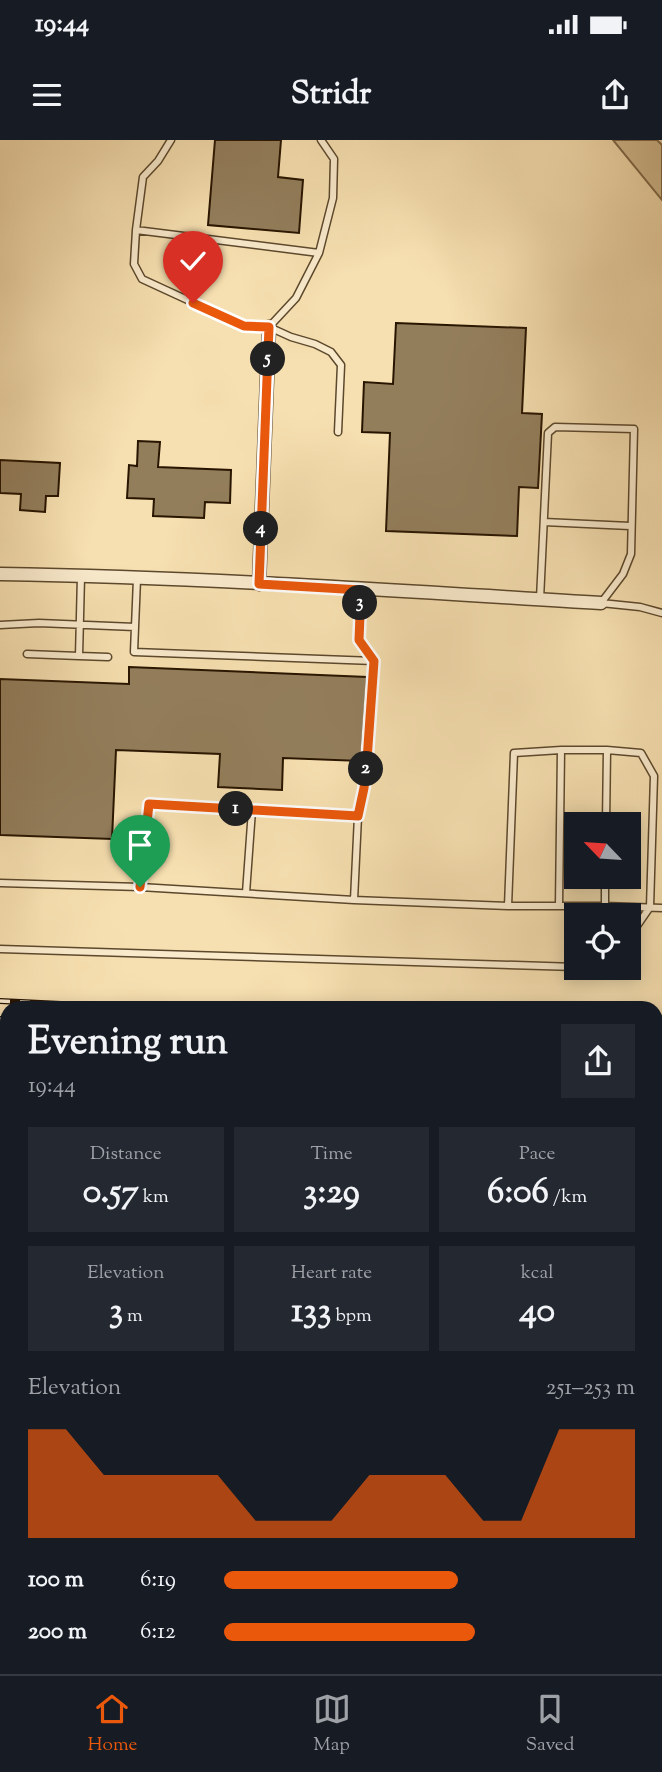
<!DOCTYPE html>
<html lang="en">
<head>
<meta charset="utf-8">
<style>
	:root { --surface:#171b24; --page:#242831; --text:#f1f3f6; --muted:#9ea1a6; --line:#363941; --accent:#ea580c }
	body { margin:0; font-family:"Sorts Mill Goudy",serif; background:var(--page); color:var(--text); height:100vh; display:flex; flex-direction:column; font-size:26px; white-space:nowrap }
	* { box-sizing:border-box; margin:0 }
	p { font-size:23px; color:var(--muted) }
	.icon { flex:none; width:38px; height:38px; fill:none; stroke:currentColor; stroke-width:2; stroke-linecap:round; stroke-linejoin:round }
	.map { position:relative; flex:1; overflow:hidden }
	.panel { position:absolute; left:0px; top:861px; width:663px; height:674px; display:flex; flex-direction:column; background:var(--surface); border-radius:21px 21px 0 0; box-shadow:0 4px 18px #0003 }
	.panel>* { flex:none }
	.needle { width:46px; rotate:295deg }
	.buttons { position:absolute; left:564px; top:672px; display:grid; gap:14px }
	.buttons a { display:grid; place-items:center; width:77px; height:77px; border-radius:0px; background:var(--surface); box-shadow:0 4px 18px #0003; font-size:35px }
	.pin { position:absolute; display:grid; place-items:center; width:60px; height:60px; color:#fff; margin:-72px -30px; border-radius:50% 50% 50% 0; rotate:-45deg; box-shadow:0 0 7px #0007 }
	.pin .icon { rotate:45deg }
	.km { position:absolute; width:35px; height:35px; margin:-18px; border-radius:50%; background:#222; color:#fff; font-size:19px; line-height:35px; text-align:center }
	.round { display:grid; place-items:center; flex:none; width:74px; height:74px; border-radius:0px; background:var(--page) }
	.head { display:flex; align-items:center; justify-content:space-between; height:119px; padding:0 28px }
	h1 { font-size:38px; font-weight:700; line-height:52px }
	.metrics { display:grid; grid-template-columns:repeat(3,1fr); gap:10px; height:119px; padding:7px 28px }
	.metrics div { display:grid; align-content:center; border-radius:0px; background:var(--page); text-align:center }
	.metrics b { font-size:35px; font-weight:700 }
	.metrics small { font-size:19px; font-weight:400 }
	.metrics p { font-size:19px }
	.chart { height:196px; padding:14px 28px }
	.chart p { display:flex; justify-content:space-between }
	.chart svg { width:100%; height:126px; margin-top:7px; fill:var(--accent); opacity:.7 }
	ul { padding:0 28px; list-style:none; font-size:23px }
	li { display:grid; grid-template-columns:112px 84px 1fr; align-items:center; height:52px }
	li i { height:18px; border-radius:9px; background:var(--accent) }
	.status { display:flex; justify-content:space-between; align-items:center; height:49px; padding:0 35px; background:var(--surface); direction:ltr }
	.status svg { height:19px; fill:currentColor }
	header { display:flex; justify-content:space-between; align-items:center; height:91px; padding:0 28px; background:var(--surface); font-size:32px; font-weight:700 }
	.menu { display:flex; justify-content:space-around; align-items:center; height:98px; border-top:2px solid var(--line); background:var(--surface); font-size:19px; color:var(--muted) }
	.menu a { display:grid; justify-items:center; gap:4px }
	.menu .on { color:var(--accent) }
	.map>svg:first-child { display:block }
	.green { fill:#d3bd92; stroke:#7e6949; stroke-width:2 }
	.building { fill:#937e5c; stroke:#281500; stroke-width:2 }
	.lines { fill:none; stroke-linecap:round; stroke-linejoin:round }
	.lane-casing { stroke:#5c482c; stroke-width:9 }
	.street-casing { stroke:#5c482c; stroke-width:15 }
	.secondary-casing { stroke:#281500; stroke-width:20 }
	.lane { stroke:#f9eacc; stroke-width:6 }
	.street { stroke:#f9eacc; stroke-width:12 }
	.secondary { stroke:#f9eacc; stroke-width:18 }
	.rail-casing { stroke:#281500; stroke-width:6 }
	.rail { stroke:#f9eacc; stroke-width:3.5; stroke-dasharray:10; stroke-linecap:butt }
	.route-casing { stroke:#fff; stroke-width:14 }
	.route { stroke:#ea580c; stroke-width:9 }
</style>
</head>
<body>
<div class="status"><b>19:44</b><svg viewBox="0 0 49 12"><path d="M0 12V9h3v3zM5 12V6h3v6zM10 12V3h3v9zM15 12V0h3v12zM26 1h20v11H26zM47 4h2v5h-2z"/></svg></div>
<header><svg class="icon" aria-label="menu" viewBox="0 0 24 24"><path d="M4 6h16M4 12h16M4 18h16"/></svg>Stridr<svg class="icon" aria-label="share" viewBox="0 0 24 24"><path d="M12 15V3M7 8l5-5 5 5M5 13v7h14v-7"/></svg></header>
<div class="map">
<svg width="662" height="1534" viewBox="0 0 662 1534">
	<rect width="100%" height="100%" fill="#f6dfb0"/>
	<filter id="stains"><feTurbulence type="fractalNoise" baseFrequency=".00286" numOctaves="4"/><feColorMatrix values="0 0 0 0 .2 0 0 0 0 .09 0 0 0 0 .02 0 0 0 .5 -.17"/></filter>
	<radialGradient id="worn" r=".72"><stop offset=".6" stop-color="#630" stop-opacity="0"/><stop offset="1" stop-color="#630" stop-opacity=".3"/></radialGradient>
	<path class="green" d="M613 0H657L662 5V60Z"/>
	<path class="building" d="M215 0H281L278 37 303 40 299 93 208 85Z
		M396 183 526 188 522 273 542 274 538 348 519 347 517 396 386 391 390 293 362 292 364 242 393 244Z
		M138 301 160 302 158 327 231 330 230 363 205 362 204 378 153 376 154 359 127 358 129 325 137 326Z
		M0 320 60 323 58 356H46L45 372 20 370 21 354 0 353Z
		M129 527 367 537 361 621 283 618 282 650 218 647 220 614 116 610 112 699 0 695V539L129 544Z"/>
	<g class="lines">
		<g class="lane-casing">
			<path id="lane" d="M136 90 143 37 158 21 171 0
				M319 113 333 58 334 19 321 0
				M269 187 296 158 319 113 136 90 134 124 142 139 244 186 269 187 291 197 315 204 331 212 341 225 338 292
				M544 382 630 386
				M540 459 548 293 555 287 634 289 631 414 623 434 601 463
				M601 463 640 467 662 473
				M0 485 39 483 135 487 137 439
				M135 487 134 512 374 521
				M27 514 79 516 81 436
				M79 516 108 517
				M358 676 364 648 367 620 374 521 358 500 361 450
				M606 684 607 610
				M605 737V766H559L561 610H607L641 613 654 636 650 767 628 799
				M0 743 140 747
				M246 753 252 670
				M354 760 140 747 149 664 358 676 354 760 508 766
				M559 766H508L514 613 561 610
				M605 766 662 768
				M0 809 576 827
				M656 990 662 988
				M0 1104 7 1036"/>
		</g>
		<g class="street-casing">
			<path id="street" d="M0 434C200 437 401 451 601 463
				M259 444 269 187
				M656 1167 662 1170
				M0 1230 7 1214
				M656 1359 662 1347
				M231 1534 234 1528
				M404 1534 407 1528
				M575 1534 578 1528"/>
		</g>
		<g class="secondary-casing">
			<path id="secondary" d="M656 1062 662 1060
				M0 1110 7 1111
				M0 1209 7 1212
				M656 1516 662 1519"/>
		</g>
		<use href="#lane" class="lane"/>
		<use href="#street" class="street"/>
		<use href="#secondary" class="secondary"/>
		<g class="rail-casing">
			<path id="rail" d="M0 861 143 868
				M0 879H7
				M0 900H7
				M656 908H662"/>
		</g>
		<use href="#rail" class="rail"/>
	</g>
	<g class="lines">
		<g class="route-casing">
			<path id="route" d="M140 747 149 664 358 676 364 648 367 620 374 521 359 500 361 450 259 444 269 187 244 186 193 163"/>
		</g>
		<use href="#route" class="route"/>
	</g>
	<rect width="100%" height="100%" filter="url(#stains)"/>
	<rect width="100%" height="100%" fill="url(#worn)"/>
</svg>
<div class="buttons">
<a><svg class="needle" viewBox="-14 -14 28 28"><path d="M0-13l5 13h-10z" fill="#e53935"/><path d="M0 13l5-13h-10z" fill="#9ea1a6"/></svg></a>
<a><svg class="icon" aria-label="locate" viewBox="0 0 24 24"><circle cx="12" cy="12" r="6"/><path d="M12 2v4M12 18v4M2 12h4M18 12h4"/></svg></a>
</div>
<div class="pin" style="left:140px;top:747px;background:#1e9e55"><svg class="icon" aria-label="arrive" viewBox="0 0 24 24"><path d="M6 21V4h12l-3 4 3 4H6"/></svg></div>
<div class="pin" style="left:193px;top:163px;background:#d93025"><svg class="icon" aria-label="check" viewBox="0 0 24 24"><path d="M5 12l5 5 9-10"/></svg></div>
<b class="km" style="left:236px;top:669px">1</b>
<b class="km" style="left:366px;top:629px">2</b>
<b class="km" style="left:360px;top:463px">3</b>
<b class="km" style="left:261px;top:389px">4</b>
<b class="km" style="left:268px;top:219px">5</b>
<section class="panel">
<div class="head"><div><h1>Evening run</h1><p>19:44</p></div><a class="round"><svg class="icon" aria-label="share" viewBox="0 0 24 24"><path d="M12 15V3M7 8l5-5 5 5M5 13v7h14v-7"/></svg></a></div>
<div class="metrics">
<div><p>Distance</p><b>0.57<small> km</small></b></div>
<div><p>Time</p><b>3:29</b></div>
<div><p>Pace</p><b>6:06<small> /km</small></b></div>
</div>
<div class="metrics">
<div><p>Elevation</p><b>3<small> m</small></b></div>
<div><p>Heart rate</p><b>133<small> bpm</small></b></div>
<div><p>kcal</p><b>40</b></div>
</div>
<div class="chart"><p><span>Elevation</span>251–253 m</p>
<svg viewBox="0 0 160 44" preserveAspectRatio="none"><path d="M0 44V6L10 6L20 22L30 22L40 22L50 22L60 38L70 38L80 38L90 22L100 22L110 22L120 38L130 38L140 6L150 6L160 6V44z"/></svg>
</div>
<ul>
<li><b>100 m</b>6:19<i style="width:57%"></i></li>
<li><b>200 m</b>6:12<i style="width:61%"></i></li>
</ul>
</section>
</div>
<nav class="menu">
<a class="on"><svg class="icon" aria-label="home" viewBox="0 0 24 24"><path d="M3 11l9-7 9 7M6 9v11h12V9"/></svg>Home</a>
<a><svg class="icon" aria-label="map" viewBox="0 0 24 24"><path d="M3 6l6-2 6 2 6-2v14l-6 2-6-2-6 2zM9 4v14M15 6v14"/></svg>Map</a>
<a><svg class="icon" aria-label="saved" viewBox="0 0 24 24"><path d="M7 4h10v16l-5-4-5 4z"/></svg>Saved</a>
</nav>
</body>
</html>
